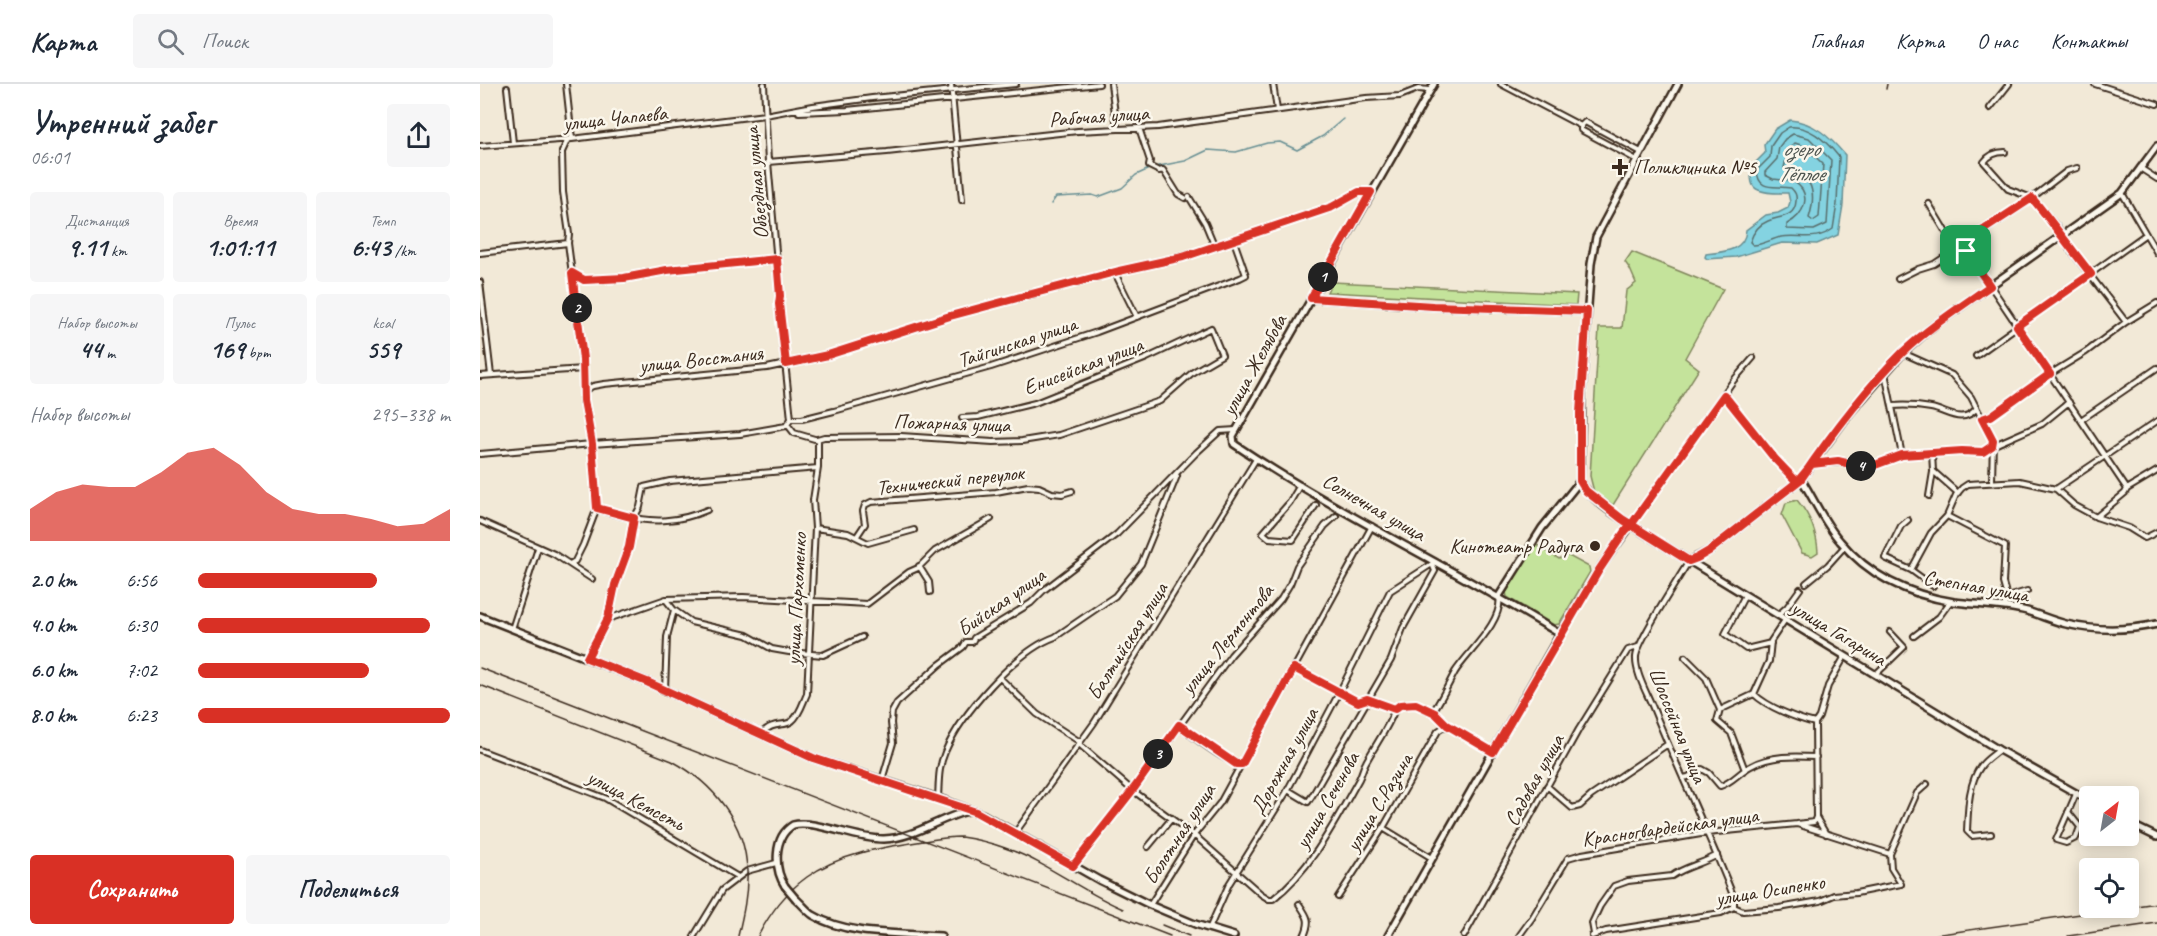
<!DOCTYPE html>
<html lang="ru">
<head>
<meta charset="utf-8">
<style>
	:root { --surface:#fff; --page:#f6f6f7; --text:#1f2937; --muted:#747a83; --line:#e0e1e3; --accent:#d93025 }
	body { margin:0; font-family:Caveat,sans-serif; background:var(--page); color:var(--text); height:100vh; display:flex; flex-direction:column; font-size:22px; white-space:nowrap }
	* { box-sizing:border-box; margin:0 }
	p { font-size:20px; color:var(--muted) }
	.icon { flex:none; width:33px; height:33px; fill:none; stroke:currentColor; stroke-width:2; stroke-linecap:round; stroke-linejoin:round }
	.map { position:relative; flex:1; overflow:hidden }
	.side { display:flex; flex-direction:column; background:var(--surface); width:480px }
	.side>* { flex:none }
	.needle { width:39px; rotate:31deg }
	.controls { position:absolute; left:1599px; top:702px; display:grid; gap:12px }
	.controls a { display:grid; place-items:center; width:60px; height:60px; border-radius:6px; background:var(--surface); box-shadow:0 3px 15px #0003; font-size:30px }
	.pin { position:absolute; display:grid; place-items:center; width:51px; height:51px; color:#fff; margin:-26px; border-radius:12px; box-shadow:0 3px 9px #0006 }
	.km { position:absolute; width:30px; height:30px; margin:-15px; border-radius:50%; background:#222; color:#fff; font-size:16px; line-height:30px; text-align:center }
	.round { display:grid; place-items:center; flex:none; width:63px; height:63px; border-radius:6px; background:var(--page) }
	.summary { display:flex; align-items:center; justify-content:space-between; height:102px; padding:0 30px }
	h1 { font-size:33px; font-weight:700; line-height:45px }
	.stats { display:grid; grid-template-columns:repeat(3,1fr); gap:9px; height:102px; padding:6px 30px }
	.stats div { display:grid; align-content:center; border-radius:6px; background:var(--page); text-align:center }
	.stats b { font-size:26px; font-weight:700 }
	.stats small { font-size:16px; font-weight:400 }
	.stats p { font-size:16px }
	.chart { height:168px; padding:12px 30px }
	.chart p { display:flex; justify-content:space-between }
	.chart svg { width:100%; height:108px; margin-top:6px; fill:var(--accent); opacity:.7 }
	.primary-button { display:flex; gap:12px; margin-top:auto; padding:12px 30px }
	.primary-button a { flex:1; height:69px; border-radius:6px; background:var(--accent); color:#fff; font-size:24px; font-weight:700; line-height:69px; text-align:center }
	.primary-button a+a { background:var(--page); color:var(--text) }
	ul { padding:0 30px; list-style:none; font-size:20px }
	li { display:grid; grid-template-columns:96px 72px 1fr; align-items:center; height:45px }
	li i { height:15px; border-radius:8px; background:var(--accent) }
	header { display:flex; align-items:center; gap:36px; box-sizing:border-box; height:84px; padding:0 30px; background:var(--surface); border-bottom:2px solid var(--line) }
	header strong { font-size:28px }
	nav { display:flex; gap:33px; margin-inline-start:auto; font-size:21px }
	.search { width:420px; height:54px; background:var(--page); display:flex; align-items:center; gap:15px; box-sizing:border-box; padding:0 21px; border-radius:6px; color:var(--muted); font-size:22px }
	main { display:flex; flex:1; min-height:0 }
	.map>svg:first-child { display:block }
	.green { fill:#c4e39b; stroke:#80865c; stroke-width:1.5 }
	.water { fill:#84d3e1; stroke:#678f93; stroke-width:1.5 }
	.lines { fill:none; stroke-linecap:round; stroke-linejoin:round }
	.shore { stroke:#586e6c; stroke-width:1.5 }
	.stream { stroke:#678f93; stroke-width:1.5 }
	.street-casing { stroke:#3b2a1e; stroke-width:8 }
	.secondary-casing { stroke:#3b2a1e; stroke-width:10 }
	.street { stroke:#fbf7ec; stroke-width:4 }
	.secondary { stroke:#fbf7ec; stroke-width:5 }
	.rail { stroke:#3b2a1e; stroke-width:1.5 }
	.secondary-bridge-casing { stroke:#3b2a1e; stroke-width:10; stroke-linecap:butt }
	.secondary-bridge { stroke:#fbf7ec; stroke-width:5 }
	.route-casing { stroke:#fff; stroke-width:12 }
	.route { stroke:#d93025; stroke-width:8 }
	.poi-dot { fill:#3b2a1e; stroke:#fbf7ec; stroke-width:2 }
	.labels { text-anchor:middle; stroke-width:5; stroke-linejoin:round; paint-order:stroke }
	.street-label { font-size:21px; fill:#3b2a1e; stroke:#fbf7ec }
	.poi-label { font-size:21px; fill:#3b2a1e; stroke:#fbf7ec; text-anchor:start }
	.water-label { font-size:22px; font-style:italic; fill:#4d544f; stroke:#fbf7ec }
</style>
</head>
<body>
<header>
<strong>Карта</strong>
<div class="search"><svg class="icon" aria-label="search" viewBox="0 0 24 24"><circle cx="10" cy="10" r="6"/><path d="M15 15l6 6"/></svg>Поиск</div>
<nav><a>Главная</a><a>Карта</a><a>О нас</a><a>Контакты</a></nav>
</header>
<main>
<section class="side">
<div class="summary"><div><h1>Утренний забег</h1><p>06:01</p></div><a class="round"><svg class="icon" aria-label="share" viewBox="0 0 24 24"><path d="M12 15V3M7 8l5-5 5 5M5 13v7h14v-7"/></svg></a></div>
<div class="stats">
<div><p>Дистанция</p><b>9.11<small> km</small></b></div>
<div><p>Время</p><b>1:01:11</b></div>
<div><p>Темп</p><b>6:43<small> /km</small></b></div>
</div>
<div class="stats">
<div><p>Набор высоты</p><b>44<small> m</small></b></div>
<div><p>Пульс</p><b>169<small> bpm</small></b></div>
<div><p>kcal</p><b>559</b></div>
</div>
<div class="chart"><p><span>Набор высоты</span>295–338 m</p>
<svg viewBox="0 0 160 44" preserveAspectRatio="none"><path d="M0 44V31L10 24L20 21L30 22L40 22L50 16L60 8L70 6L80 13L90 24L100 31L110 33L120 33L130 35L140 38L150 37L160 31V44z"/></svg>
</div>
<ul>
<li><b>2.0 km</b>6:56<i style="width:71%"></i></li>
<li><b>4.0 km</b>6:30<i style="width:92%"></i></li>
<li><b>6.0 km</b>7:02<i style="width:68%"></i></li>
<li><b>8.0 km</b>6:23<i style="width:100%"></i></li>
</ul>
<div class="primary-button"><a>Сохранить</a><a>Поделиться</a></div>
</section>
<div class="map">
<svg width="1677" height="852" viewBox="0 0 1677 852">
	<rect width="100%" height="100%" fill="#f2e9d7"/>
	<filter id="ink" filterUnits="userSpaceOnUse"><feTurbulence type="fractalNoise" baseFrequency=".0167" numOctaves="2"/><feDisplacementMap in="SourceGraphic" scale="12" xChannelSelector="R" yChannelSelector="G"/><feConvolveMatrix kernelMatrix="1 2 1 2 8 2 1 2 1" color-interpolation-filters="sRGB"/></filter>
	<g filter="url(#ink)">
		<path class="green" d="M1152 168 1243 205 1205 274 1219 285 1133 421 1114 408 1110 392 1119 244H1142L1146 207 1156 199 1150 185 1145 178Z
			M852 198 1097 210 1096 221 847 208Z
			M1317 416C1329 430 1337 449 1338 468L1332 472 1322 469 1302 431 1306 419Z
			M1055 460 1079 475 1087 471 1109 483 1110 488 1079 540 1074 541 1027 513 1026 508Z"/>
		<path class="water" d="M1310 36C1334 38 1350 53 1365 71L1363 121 1358 151 1337 160 1302 159 1256 173 1227 175 1225 173 1226 170C1243 168 1265 167 1266 146L1286 131 1298 129 1308 124 1310 118 1308 109C1299 109 1280 110 1274 103 1270 99 1271 88 1271 83L1285 69 1284 61 1295 45Z"/>
		<g class="lines">
			<path class="shore" d="M1309 43C1330 41 1347 58 1359 73L1357 120 1353 145C1335 158 1321 150 1301 153 1291 155 1283 161 1273 161L1270 158C1273 148 1278 141 1288 137 1300 132 1315 134 1316 117 1317 111 1315 108 1311 104 1294 101 1278 108 1277 86L1290 73 1291 62 1300 49Z
				M1313 50 1329 54 1351 76 1347 140 1334 146 1307 145V140C1324 131 1334 110 1313 97L1293 95 1285 91V88L1297 75 1299 63 1305 55Z
				M1315 59 1324 62 1343 80 1339 133 1333 137 1329 134C1334 118 1336 98 1318 89 1313 87 1308 87 1304 84L1308 66Z"/>
			<path class="stream" d="M674 83 705 77 728 66 756 68 787 59 800 58 817 66 843 52 863 35
				M571 120 576 113 612 111 618 113 642 104 656 91 669 85"/>
			<g class="street-casing">
				<path id="street" d="M86 0 92 55
					M471 0 482 116
					M631 0 637 44
					M793 0 797 26
					M1021 0 1101 42V46L1157 76
					M1615 0 1677 20
					M27 4 33 59
					M1510 24 1529 0
					M319 28 367 26 619 0
					M1101 42 1105 38 1161 68
					M659 44 670 77 669 82 679 87 683 86 698 110 705 114
					M88 55 82 68 83 108 89 150 88 159 103 275 104 317 112 360 117 424 103 461 95 477 90 480
					M0 62 92 55 285 31 333 22 392 14 536 0
					M1525 68C1517 68 1509 71 1504 78L1528 105 1552 114 1578 144 1590 165 1646 238
					M288 78 407 68 598 47 678 43 886 14 920 12 938 5 950 6
					M1660 84 1677 95
					M1642 109 1677 169
					M709 113 725 139 735 163
					M1449 120 1467 150 1486 167 1516 210 1647 405
					M0 169 88 159
					M92 189 104 196 144 194 187 186 297 175
					M635 189 657 233
					M1418 195 1438 185 1454 180 1540 123 1587 87 1597 84
					M0 198 11 291
					M1423 269 1472 291 1491 313 1513 356 1512 397
					M1496 272 1666 150
					M1405 289 1422 371
					M0 292 104 285
					M105 306 113 302 124 300 287 284 348 271 470 232 639 187 703 173 852 123 879 109 891 108
					M1244 311 1295 375 1317 398
					M1413 322C1425 321 1439 322 1451 324 1467 327 1482 341 1496 325
					M311 335H322L354 327 511 283 617 248 760 194 766 191 754 157
					M1502 335 1511 331 1570 290 1606 268 1646 238 1677 219
					M1601 336 1677 284
					M337 355 344 353 421 352 513 358 542 357 579 351 680 317 713 288 742 271 731 244 667 274 555 319 498 333 482 334
					M1452 369 1453 387 1478 409
					M0 370 112 360 260 350 306 342 311 335 299 220 300 212 288 78 284 0
					M1333 380 1366 378 1379 382 1395 381 1422 371 1482 367 1503 368 1512 362 1562 340 1589 318
					M820 401 810 418 783 449 789 454 813 456 836 421
					M1576 405 1677 337
					M1449 412 1453 388
					M117 424C124 428 132 429 139 431 171 439 197 439 227 426
					M1467 432 1525 462 1523 499 1527 513 1524 523
					M1616 433 1645 409 1647 405 1677 387
					M1428 436 1421 442 1405 474 1431 486
					M0 437 74 470 112 495
					M1151 441 1253 297 1273 274
					M335 444 368 449 388 459 434 446
					M377 452 385 440 383 427 385 421 391 418 516 408 548 402 559 403 572 409 582 410 592 407
					M1209 477C1199 494 1157 557 1156 573 1155 589 1167 609 1173 624 1199 688 1229 750 1254 814V823
					M439 482 449 498 450 508
					M1326 499 1348 481 1365 462
					M1453 502 1431 486 1451 449 1467 432 1476 411 1482 404 1488 400 1540 397 1576 405 1594 421 1616 433 1649 444 1665 454 1677 448
					M1265 511 1245 550 1266 565 1291 559
					M1527 513 1547 507
					M186 516 194 526 211 538 267 551 292 565 309 568 343 571 382 553
					M1298 531 1307 523 1320 505
					M128 534 135 501 149 463 154 434 160 423 164 403 190 397 338 384
					M32 545 58 464
					M1434 552 1459 533 1470 518
					M1205 573 1226 594 1240 626
					M107 574 128 535 186 515 263 513 387 520 429 488 438 484 455 467 511 435
					M814 584 878 618 887 615 915 625 920 621 936 620 955 629 967 641 1013 668
					M1396 590 1424 563 1410 548
					M520 594 557 630 600 658
					M185 606 187 553 194 526
					M1274 610C1287 623 1318 635 1335 639
					M955 629 954 626C962 614 968 601 975 588 987 569 1024 537 1019 513
					M699 641C709 650 749 681 761 680
					M281 650C294 636 303 644 312 637 320 631 323 618 327 610L335 444 333 416 338 384V356L314 349 307 340
					M599 660 652 706 714 751 781 810 789 815H793C831 786 856 736 879 695 882 689 883 683 886 678 896 660 908 644 915 625
					M0 666 125 714 258 793
					M1265 686 1251 649 1237 637 1240 626 1274 610 1289 577 1291 557 1305 536
					M1203 694 1208 693 1222 685 1229 689 1240 702C1252 699 1259 688 1271 682 1291 671 1314 672 1336 673
					M402 696 413 659 411 639 412 628 417 619 459 581 483 563 486 558H492L494 554 551 519 564 506 637 450 716 369 740 347 756 346
					M1067 702 1092 724 1100 722 1111 712 1188 660
					M808 706 828 718 832 712 911 576 923 544 955 487 952 480
					M458 714C459 698 458 684 465 668 481 630 536 567 575 553L635 512 661 480 697 392
					M1588 728 1600 743 1596 754 1586 759 1576 756 1596 710
					M903 744 952 774
					M535 749 614 639 776 375
					M1346 750 1336 733 1335 639 1339 633 1348 602 1365 572
					M1511 750 1492 752 1487 747C1488 727 1488 699 1501 682 1505 676 1513 671 1519 666
					M668 763 692 734
					M1410 770 1437 709 1447 700
					M593 782 655 703 751 571 801 515 810 500 817 482 845 442 856 432
					M858 813 903 744 958 647 967 641
					M819 820C828 833 831 837 824 852
					M670 821 714 751 740 719 892 442
					M1254 823 1263 827 1299 824 1340 817 1354 811 1376 809 1421 800 1411 784 1410 770 1317 740 1334 738 1336 733
					M729 845 749 800 806 709 859 609 910 507 955 478
					M1114 850 1112 839 1120 822 1134 802 1148 797 1192 792C1206 782 1223 780 1237 771
					M214 852 242 806 267 787 296 779
					M984 852 1099 645 1148 566 1158 563
					M1039 852 1052 834 1088 774 1102 770 1227 749 1317 740
					M1112 852 1126 847 1241 829 1254 823"/>
			</g>
			<g class="secondary-casing">
				<path id="secondary" d="M954 0 761 338 753 352 754 360C858 430 973 484 1080 550
					M831 214 953 222 1107 227
					M1321 395C1334 415 1344 439 1360 457 1389 492 1430 511 1474 518 1499 521 1523 521 1547 527 1560 531 1573 537 1586 540 1617 547 1646 547 1677 540
					M1100 397C1114 420 1141 434 1162 448L1519 666 1610 717
					M1209 477 1229 467 1321 395 1369 330 1423 269 1452 243 1642 109 1677 62
					M1019 512 1062 444 1100 397 1102 305 1111 180 1116 153 1198 0
					M0 532 167 598 333 674 458 714 504 731 619 796 670 821 715 840 754 852
					M1648 739 1677 753
					M305 802C294 785 293 753 313 741 334 735 377 756 404 755 434 754 459 734 488 727
					M316 815C322 820 327 827 333 831 367 852 420 849 461 852
					M908 852 1080 550 1122 481 1151 441"/>
			</g>
			<use href="#street" class="street"/>
			<use href="#secondary" class="secondary"/>
			<path class="rail" d="M1406 5 1407 0
				M0 584 690 852
				M0 601 192 677C233 699 266 739 267 787 268 809 263 831 258 852
				M682 841 709 852
				M278 852C290 829 306 808 327 793 360 769 405 763 444 757 456 755 469 753 481 753 496 755 511 759 525 764 567 778 602 808 643 825
				M1447 852 1677 819
				M1588 852 1677 839"/>
			<g class="secondary-bridge-casing">
				<path id="secondary-bridge" d="M305 802 316 815"/>
			</g>
			<use href="#secondary-bridge" class="secondary-bridge"/>
		</g>
	</g>
	<g class="lines" filter="url(#ink)">
		<g class="route-casing">
			<path id="route" d="M1486 167 1510 202C1480 223 1448 244 1422 269 1384 307 1351 351 1321 395L1229 467 1217 474 1209 477 1142 435 1106 407 1100 397V329L1107 227 953 222 831 214 891 108H879L852 123 703 173 639 187 559 208 470 232 348 271 306 280 299 220 300 212 297 175 187 186 144 194 104 196 92 189 103 275 104 316 112 360 117 424 154 434 149 463 135 501 128 534 107 574 167 598 333 674 496 728 593 782 655 703 699 641 756 680H762L814 584 878 618 887 615 915 625 920 621 936 620 955 629 967 641 1013 668 1119 486 1145 447 1151 441 1244 311 1295 375 1317 398 1332 380 1358 377 1379 382 1395 381 1422 371 1482 367 1503 368 1512 362 1513 356 1502 335 1511 332 1570 290 1537 242 1611 190C1591 165 1573 139 1552 114L1479 162 1486 167"/>
		</g>
		<use href="#route" class="route"/>
	</g>
	<g class="poi-dot">
		<path d="M1137 74h6v6h6v6h-6v6h-6v-6h-6v-6h6z"/>
		<circle cx="1115" cy="462" r="6"/>
	</g>
	<g class="labels">
		<g class="street-label">
			<text transform="translate(619 32) rotate(-4)" y="7">Рабочая улица</text>
			<text transform="translate(135 34) rotate(-6)" y="7">улица Чапаева</text>
			<text transform="translate(276 99) rotate(-95)" y="7">Объездная улица</text>
			<text transform="translate(537 258) rotate(-18)" y="7">Тайгинская улица</text>
			<text transform="translate(221 275) rotate(-6)" y="7">улица Восстания</text>
			<text transform="translate(774 281) rotate(-61)" y="7">улица Желябова</text>
			<text transform="translate(603 282) rotate(-21)" y="7">Енисейская улица</text>
			<text transform="translate(472 339) rotate(2)" y="7">Пожарная улица</text>
			<text transform="translate(470 396) rotate(-6)" y="7">Технический переулок</text>
			<text transform="translate(894 423) rotate(30)" y="7">Солнечная улица</text>
			<text transform="translate(1496 502) rotate(10)" y="7">Степная улица</text>
			<text transform="translate(316 515) rotate(-87)" y="7">улица Пархоменко</text>
			<text transform="translate(521 518) rotate(-35)" y="7">Бийская улица</text>
			<text transform="translate(1359 549) rotate(31)" y="7">улица Гагарина</text>
			<text transform="translate(747 555) rotate(-51)" y="7">улица Лермонтова</text>
			<text transform="translate(647 557) rotate(-58)" y="7">Балтийская улица</text>
			<text transform="translate(1198 641) rotate(68)" y="7">Шоссейная улица</text>
			<text transform="translate(804 677) rotate(-61)" y="7">Дорожная улица</text>
			<text transform="translate(1054 696) rotate(-61)" y="7">Садовая улица</text>
			<text transform="translate(156 716) rotate(28)" y="7">улица Кемсеть</text>
			<text transform="translate(847 716) rotate(-60)" y="7">улица Сеченова</text>
			<text transform="translate(899 718) rotate(-59)" y="7">улица С.Разина</text>
			<text transform="translate(1190 743) rotate(-8)" y="7">Красногвардейская улица</text>
			<text transform="translate(699 750) rotate(-57)" y="7">Болотная улица</text>
			<text transform="translate(1290 806) rotate(-9)" y="7">улица Осипенко</text>
		</g>
		<g class="poi-label">
			<text x="1154" y="90">Поликлиника №5</text>
			<text x="1103" y="469" text-anchor="end">Кинотеатр Радуга</text>
		</g>
		<g class="water-label">
			<text x="1321" y="72">озеро<tspan x="1321" dy="25">Тёплое</tspan></text>
		</g>
	</g>
</svg>
<div class="controls">
<a><svg class="needle" viewBox="-14 -14 28 28"><path d="M0-13l5 13h-10z" fill="#e53935"/><path d="M0 13l5-13h-10z" fill="#747a83"/></svg></a>
<a><svg class="icon" aria-label="locate" viewBox="0 0 24 24"><circle cx="12" cy="12" r="6"/><path d="M12 2v4M12 18v4M2 12h4M18 12h4"/></svg></a>
</div>
<div class="pin" style="left:1486px;top:167px;background:#1e9e55"><svg class="icon" aria-label="arrive" viewBox="0 0 24 24"><path d="M6 21V4h12l-3 4 3 4H6"/></svg></div>
<b class="km" style="left:843px;top:193px">1</b>
<b class="km" style="left:97px;top:224px">2</b>
<b class="km" style="left:678px;top:670px">3</b>
<b class="km" style="left:1381px;top:382px">4</b>
</div>
</main>
</body>
</html>
